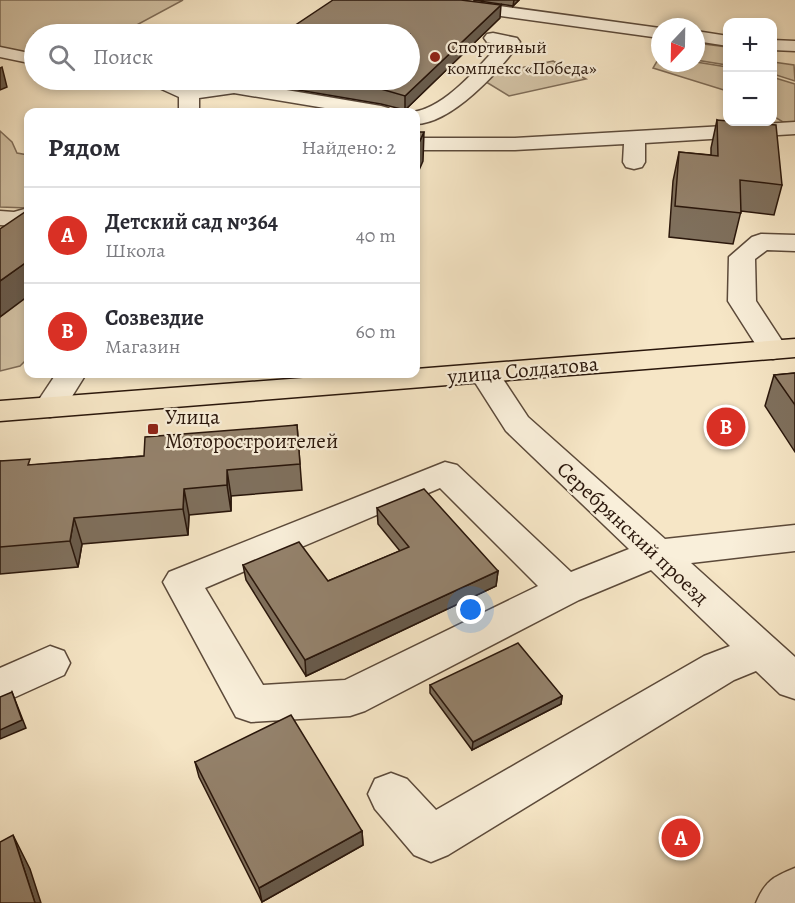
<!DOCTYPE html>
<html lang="ru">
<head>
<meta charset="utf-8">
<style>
  body { margin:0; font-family:Alegreya,serif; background:#f2f2f3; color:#2b2b33 }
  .controls { position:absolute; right:18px; top:18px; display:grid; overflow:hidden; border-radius:12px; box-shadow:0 3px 9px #0003 }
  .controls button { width:54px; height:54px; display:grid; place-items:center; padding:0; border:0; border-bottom:2px solid #e1e1e2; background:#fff; color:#2b2b33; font:30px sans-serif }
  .compass { position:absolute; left:651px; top:18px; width:54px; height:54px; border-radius:50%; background:#fff; box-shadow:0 3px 9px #0003; rotate:202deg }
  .you { position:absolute; left:471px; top:610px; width:21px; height:21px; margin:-15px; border:4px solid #fff; border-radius:50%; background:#1a73e8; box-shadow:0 0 0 9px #1a73e833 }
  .badge { display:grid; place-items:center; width:39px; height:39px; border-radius:50%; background:#d93025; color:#fff; font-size:20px; font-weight:700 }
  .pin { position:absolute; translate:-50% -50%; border:3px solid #fff; box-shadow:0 2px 6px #0006 }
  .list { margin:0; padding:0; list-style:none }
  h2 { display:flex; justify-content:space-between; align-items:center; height:78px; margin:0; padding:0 24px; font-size:26px }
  h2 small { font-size:20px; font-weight:400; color:#7c7c81 }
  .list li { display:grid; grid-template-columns:39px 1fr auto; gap:18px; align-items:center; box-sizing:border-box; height:96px; padding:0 24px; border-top:2px solid #e1e1e2 }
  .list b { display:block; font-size:22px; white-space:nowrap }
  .list p { margin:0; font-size:20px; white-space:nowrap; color:#7c7c81 }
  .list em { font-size:20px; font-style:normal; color:#7c7c81 }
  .icon { flex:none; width:33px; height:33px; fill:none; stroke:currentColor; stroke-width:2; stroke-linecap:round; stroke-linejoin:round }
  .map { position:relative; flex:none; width:795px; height:903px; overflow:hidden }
  .search { position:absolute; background:#fff; box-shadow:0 3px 9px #0003; left:24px; top:24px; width:396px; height:66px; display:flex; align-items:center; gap:15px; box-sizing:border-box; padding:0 21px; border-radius:33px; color:#7c7c81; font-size:22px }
  .panel { position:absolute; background:#fff; box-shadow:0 3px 9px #0003; left:24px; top:108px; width:396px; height:270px; border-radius:12px }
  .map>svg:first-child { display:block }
  .green { fill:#d3c3a6; stroke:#7e6c58; stroke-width:1.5 }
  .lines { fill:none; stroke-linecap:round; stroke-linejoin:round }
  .minor-casing { stroke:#5c4a3a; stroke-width:3 }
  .major-casing { stroke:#29160b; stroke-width:3 }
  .minor { fill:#f9efda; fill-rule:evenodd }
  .major { fill:#f6e6c6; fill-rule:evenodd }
  .wall { fill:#7f705d; stroke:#29160b; stroke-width:1.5 }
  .shaded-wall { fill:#685b4c; stroke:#29160b; stroke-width:1.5 }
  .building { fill:#94826c; stroke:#29160b; stroke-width:1.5 }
  .poi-dot { fill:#8f2418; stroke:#f9efda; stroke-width:2 }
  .labels { text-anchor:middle; stroke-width:4.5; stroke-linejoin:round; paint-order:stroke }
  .far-poi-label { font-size:18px; fill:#29160b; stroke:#f9efda; text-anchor:start }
  .street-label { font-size:21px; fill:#29160b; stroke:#f9efda }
  .poi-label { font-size:21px; fill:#29160b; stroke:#f9efda; text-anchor:start }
</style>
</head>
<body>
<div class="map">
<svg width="795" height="903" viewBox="0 0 795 903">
  <rect width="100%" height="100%" fill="#f6e6c6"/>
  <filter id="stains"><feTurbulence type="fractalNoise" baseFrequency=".00333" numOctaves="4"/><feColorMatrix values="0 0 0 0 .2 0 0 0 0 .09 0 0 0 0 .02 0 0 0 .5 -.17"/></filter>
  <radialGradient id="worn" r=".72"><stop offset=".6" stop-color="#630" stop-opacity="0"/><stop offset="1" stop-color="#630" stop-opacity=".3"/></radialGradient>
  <g class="green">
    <path d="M0,0H183L120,34H34V54L0,47Z"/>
    <path d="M696,43L727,47V65L696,60Z"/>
    <path d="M660,56V63L696,62L727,67V91L653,68Z"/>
    <path d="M553,61L586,79L509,96L478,77Z"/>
    <path d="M773,62L794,65L795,81L773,74Z"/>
    <path d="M772,77L795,84V122H783L773,116Z"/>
    <path d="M0,131L12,142L17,153L28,155V208L0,207Z"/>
    <path d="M28,294V358L20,366L0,371V316Z"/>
  </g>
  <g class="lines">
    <g class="minor-casing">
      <g id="minor">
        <path d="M413,0H456L660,28V38L421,5Z"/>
        <path d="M696,31L728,36V46L696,41Z"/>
        <path d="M493,33L517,38L520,42C500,71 452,123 416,124V112H413C446,107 477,68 499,45L487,42L484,38L487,34Z"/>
        <path d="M772,40L795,41V51L772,50Z"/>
        <path d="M0,47L34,54V64L0,57Z"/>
        <path d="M138,80H171L190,88L234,81L381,106L388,108L391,112H349L234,93L199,98V112H179V97L157,87L140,84Z"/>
        <path d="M795,122V134L645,143V162L642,167L634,169L626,167L623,162L624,144L515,150H416V138H515Z"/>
        <path d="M28,208V223L16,226L0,225V211L14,212Z"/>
        <path d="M761,234L795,235V251L767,250L755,259L756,301L788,350L783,356L773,359L763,356L728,301L729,257L752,237Z"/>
        <path d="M484,364L495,367L528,417L665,539L795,525V551L691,563L795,657V699L780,694L756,671L734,680L448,855L431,862L414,855L375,809L368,794L375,779L391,773L407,779L436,810L704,656L730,646L651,570L579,600L365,711L350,716L251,722L236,717L163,582L169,572L445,462L457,465L571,572L629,549L506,431L469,373L473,367ZM440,488L538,586L345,680L263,685L205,588Z"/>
        <path d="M56,374H86L61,414L50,417L39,414L34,407Z"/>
        <path d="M50,646L64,651L70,663L64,675L0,704V668Z"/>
        <path d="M795,868V903H756C765,881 773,877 795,868Z"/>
      </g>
    </g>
    <g class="major-casing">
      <path id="major" d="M795,339V357L0,421V401L355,374H416V369Z"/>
    </g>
    <use href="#minor" class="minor"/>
    <use href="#major" class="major"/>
  </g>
  <g class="wall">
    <path d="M473,0H519L513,6Z"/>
    <path d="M500,18L405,110L381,104L239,80H410Z"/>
    <path d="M717,120L782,185L774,215L741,211L733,244L669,237L673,181L679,152L711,155V148Z"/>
    <path d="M795,373V452L765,406L774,375Z"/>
    <path d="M297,425L302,490L231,496V511L189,515L188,535L82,544L78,567L0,574V461L32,465L144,456Z"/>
    <path d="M377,508L498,571L496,586L306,676L246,580L243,565L328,581L400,551L378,524Z"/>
    <path d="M430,685L562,696L561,704L472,750L430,693Z"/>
    <path d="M195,762L362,831L363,845L262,902L199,777Z"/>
  </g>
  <g class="shaded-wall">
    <path d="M514,0H519L513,6Z"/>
    <path d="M501,5L500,18L405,110V96Z"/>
    <path d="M2,67L7,87L0,90V68Z"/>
    <path d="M424,132L423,161L416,177V149Z"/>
    <path d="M28,261V296L0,317V281Z"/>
    <path d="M227,470L231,496V511L227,485Z"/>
    <path d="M184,489L189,515L188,535L183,509Z"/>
    <path d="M74,518L82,544L78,567L70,541Z"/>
    <path d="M498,571L496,586L306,676L305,660Z"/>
    <path d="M12,692L26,728L0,739V730Z"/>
    <path d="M562,696L561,704L472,750L473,742Z"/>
    <path d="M362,831L363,845L262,902L259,888Z"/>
    <path d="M13,835L30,869L41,903H35Z"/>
  </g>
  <g class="building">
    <path d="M333,0H461L501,5L405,96L381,89L322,80H410V34H282Z"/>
    <path d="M717,120L776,125L782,185L740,180L741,213L675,206L679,152L718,156Z"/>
    <path d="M416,132H424L416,149Z"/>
    <path d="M28,210V261L0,281V229Z"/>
    <path d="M795,373V405L774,375Z"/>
    <path d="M297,425L300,464L227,470V485L184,489L183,509L74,518L70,541L0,547V461L30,459L28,465L144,456L145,437Z"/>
    <path d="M424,489L498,571L305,660L243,565L299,542L328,581L409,547L377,508Z"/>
    <path d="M518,643L562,696L473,742L430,685Z"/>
    <path d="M12,692L22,720L0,730V697Z"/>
    <path d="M291,715L362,831L259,888L195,762Z"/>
    <path d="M13,835L35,903H0V842Z"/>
  </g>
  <g class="poi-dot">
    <circle cx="435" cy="57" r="6"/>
    <rect x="147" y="423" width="12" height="12" rx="3"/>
  </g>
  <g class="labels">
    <g class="far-poi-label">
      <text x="447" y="53">Спортивный<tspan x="447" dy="21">комплекс «Победа»</tspan></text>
    </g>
    <g class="street-label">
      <text transform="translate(523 370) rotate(-5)" y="7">улица Солдатова</text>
      <text transform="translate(633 533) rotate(43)" y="7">Серебрянский проезд</text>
    </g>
    <g class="poi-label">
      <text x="165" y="424">Улица<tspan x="165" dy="24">Моторостроителей</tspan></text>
    </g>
  </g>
  <rect width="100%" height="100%" filter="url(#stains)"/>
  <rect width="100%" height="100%" fill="url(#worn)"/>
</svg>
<div class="controls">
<button>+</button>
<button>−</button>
</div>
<svg class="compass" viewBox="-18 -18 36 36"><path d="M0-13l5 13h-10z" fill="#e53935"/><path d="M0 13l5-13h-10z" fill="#7c7c81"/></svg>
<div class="you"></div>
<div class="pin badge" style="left:681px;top:838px">A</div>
<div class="pin badge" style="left:726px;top:427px">B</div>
<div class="search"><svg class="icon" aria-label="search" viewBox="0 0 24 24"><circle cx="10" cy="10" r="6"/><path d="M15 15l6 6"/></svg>Поиск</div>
<section class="panel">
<h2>Рядом<small>Найдено: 2</small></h2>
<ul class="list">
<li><span class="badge">A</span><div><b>Детский сад №364</b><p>Школа</p></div><em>40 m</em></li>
<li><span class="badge">B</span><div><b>Созвездие</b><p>Магазин</p></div><em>60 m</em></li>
</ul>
</section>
</div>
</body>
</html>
